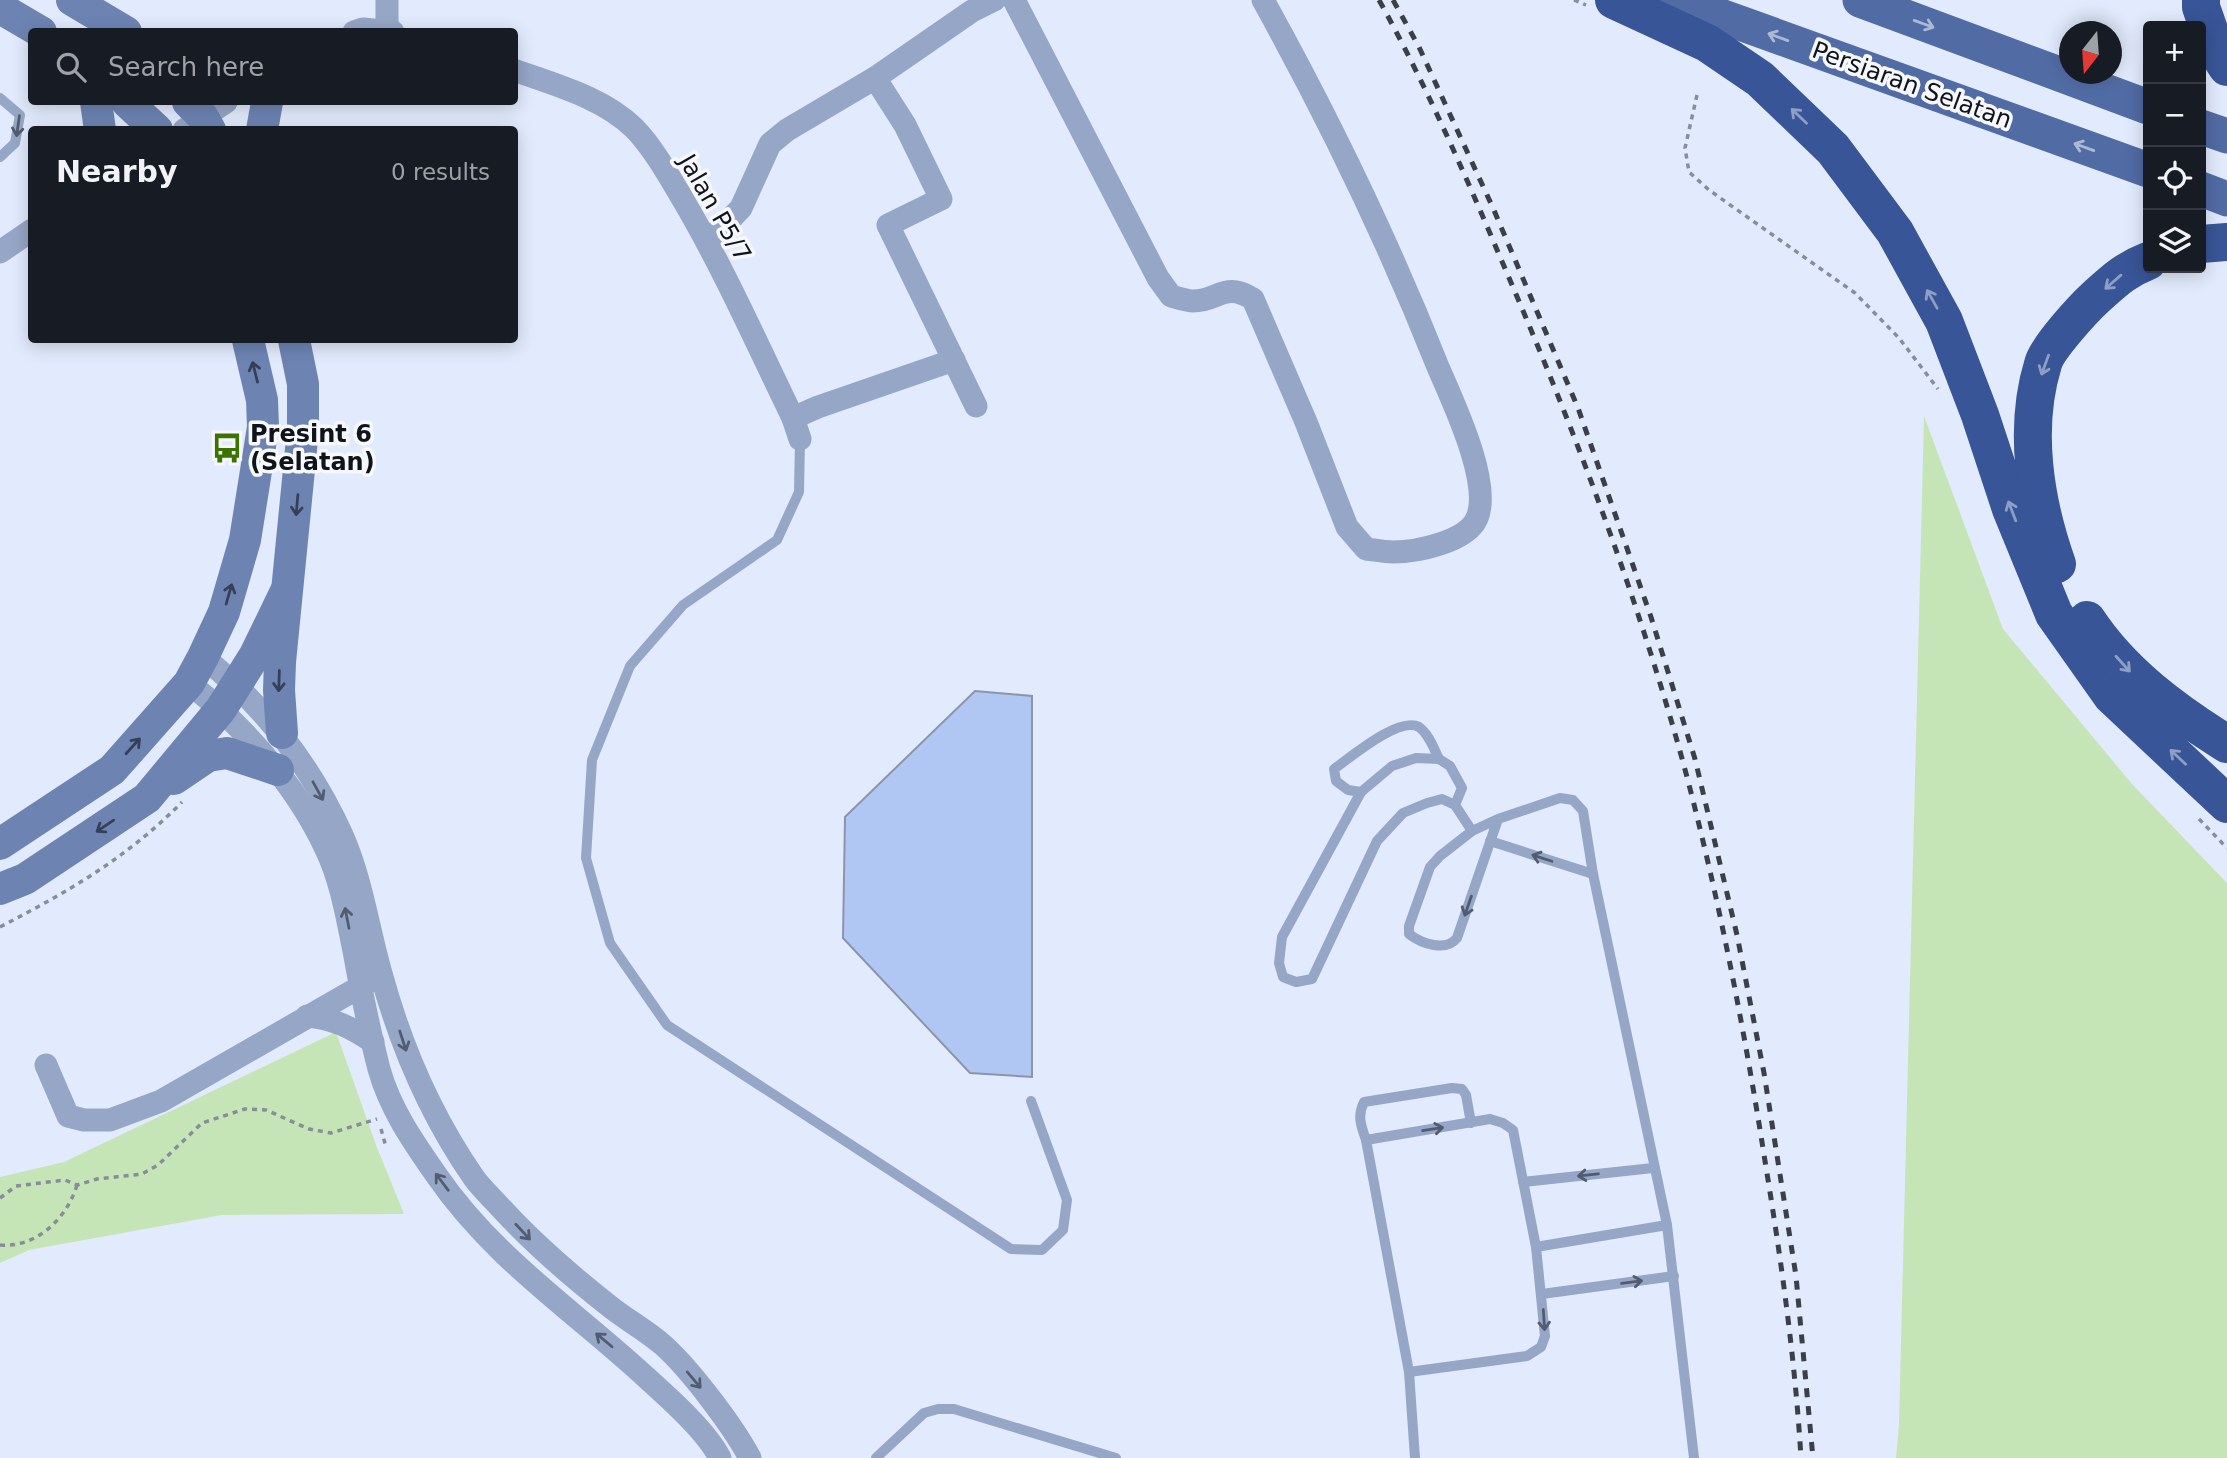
<!DOCTYPE html>
<html lang="en">
<head>
<meta charset="utf-8">
<style>
  body { margin:0; font-family:"DejaVu Sans",sans-serif; background:#242831; color:#f1f3f6 }
  .controls { position:absolute; right:21px; top:21px; display:grid; overflow:hidden; border-radius:7px; box-shadow:0 4px 18px #0003 }
  .controls button { width:63px; height:63px; display:grid; place-items:center; padding:0; border:0; border-bottom:2px solid #363941; background:#171b24; color:#f1f3f6; font:35px sans-serif }
  .compass { position:absolute; left:2059px; top:21px; width:63px; height:63px; border-radius:50%; background:#171b24; box-shadow:0 4px 18px #0003; rotate:197deg }
  .list { margin:0; padding:0; list-style:none }
  h2 { display:flex; justify-content:space-between; align-items:center; height:91px; margin:0; padding:0 28px; font-size:30px }
  h2 small { font-size:23px; font-weight:400; color:#9ea1a6 }
  .icon { flex:none; width:38px; height:38px; fill:none; stroke:currentColor; stroke-width:2; stroke-linecap:round; stroke-linejoin:round }
  .map { position:relative; flex:none; width:2227px; height:1458px; overflow:hidden }
  .search { position:absolute; background:#171b24; box-shadow:0 4px 18px #0003; left:28px; top:28px; width:490px; height:77px; display:flex; align-items:center; gap:18px; box-sizing:border-box; padding:0 24px; border-radius:7px; color:#9ea1a6; font-size:26px }
  .panel { position:absolute; background:#171b24; box-shadow:0 4px 18px #0003; left:28px; top:126px; width:490px; height:217px; border-radius:7px }
  .map>svg:first-child { display:block }
  .green { fill:#c6e5b6 }
  .building { fill:#b1c7f3; stroke:#8b95a9; stroke-width:2 }
  .lines { fill:none; stroke-linecap:round; stroke-linejoin:round }
  .path { stroke:#878d9b; stroke-width:3.5; stroke-dasharray:5 5; stroke-linecap:butt }
  .lane { stroke:#96a6c6; stroke-width:10 }
  .street { stroke:#96a6c6; stroke-width:23 }
  .secondary { stroke:#6d84b3; stroke-width:32 }
  .primary { stroke:#516ba4; stroke-width:35 }
  .highway { stroke:#385597; stroke-width:38 }
  .rail { stroke:#3a3f48; stroke-width:5; stroke-dasharray:9 9; stroke-linecap:butt }
  .oneway { stroke:#acb9d4 }
  .oneway2 { stroke:#8e9ec4 }
  .oneway3 { stroke:#525c70 }
  .oneway4 { stroke:#354057 }
  .labels { text-anchor:middle; stroke-width:7; stroke-linejoin:round; paint-order:stroke }
  .street-label { font-size:24px; fill:#0f131a; stroke:#f6f8fc }
  .poi-label { font-size:24px; font-weight:bold; fill:#0f131a; stroke:#f6f8fc; text-anchor:start }
</style>
</head>
<body>
<div class="map">
<svg width="2227" height="1458" viewBox="0 0 2227 1458">
  <rect width="100%" height="100%" fill="#e2ebfd"/>
  <g class="green">
    <path d="M1924,416L2003,629L2132,784L2227,883V1458H1896L1899,1424Z"/>
    <path d="M336,1032L376,1145L404,1214L222,1215L29,1250L0,1263V1177L64,1162Z"/>
  </g>
  <path class="building" d="M975,691L1032,696V1077L970,1073L843,938L845,817Z"/>
  <g class="lines">
    <g class="path">
      <path d="M1574,0L1586,5"/>
      <path d="M1697,95L1685,148L1689,172L1709,190L1855,293L1899,338L1938,389"/>
      <path d="M2199,819L2227,848"/>
      <path d="M0,927C69,891 127,858 182,802"/>
      <path d="M381,1129L386,1147"/>
      <path d="M0,1198L16,1186L65,1180L77,1185L97,1179L142,1174L158,1165L202,1123L245,1109L266,1110L309,1129L331,1133L377,1119"/>
      <path d="M0,1245C37,1248 67,1218 77,1185"/>
    </g>
    <g class="lane">
      <path d="M0,98L20,115L15,143L0,157"/>
      <path d="M800,439L799,492L777,540L683,605L630,666L592,760L586,858L610,943L667,1025L1011,1249L1042,1250L1063,1230L1067,1200L1031,1101"/>
      <path d="M1361,792L1348,790L1336,781L1334,769C1351,757 1399,716 1419,727C1429,734 1434,749 1439,759"/>
      <path d="M1455,805L1462,788L1450,766L1439,759L1416,758L1392,766L1361,792L1282,937L1279,963L1283,977L1296,982L1312,979L1377,841L1403,813L1427,803L1442,799L1455,805L1472,831"/>
      <path d="M1498,819L1457,938C1446,952 1422,944 1409,934V926L1430,867L1440,856L1472,831L1498,819L1560,798L1573,800L1583,811L1593,874L1667,1225L1694,1458"/>
      <path d="M1490,841L1593,874"/>
      <path d="M1366,1140L1490,1119L1503,1123L1513,1130L1536,1247L1545,1336L1541,1347L1527,1356L1409,1372"/>
      <path d="M1523,1182L1653,1168"/>
      <path d="M1536,1247L1667,1225"/>
      <path d="M1542,1294L1674,1276"/>
      <path d="M876,1458L924,1413L938,1409H954L1116,1458"/>
      <path d="M1415,1458L1409,1372L1366,1140C1361,1126 1357,1116 1364,1102L1452,1088L1462,1089L1466,1095L1471,1123"/>
    </g>
    <g class="street">
      <path d="M1014,0L1158,278L1171,296C1178,298 1187,301 1193,301C1219,301 1224,281 1253,299L1306,422L1347,527L1366,549C1375,550 1384,552 1393,552C1416,552 1467,542 1477,518C1492,483 1453,402 1438,367C1388,241 1329,119 1263,0"/>
      <path d="M387,30V0"/>
      <path d="M354,32L363,29L393,32"/>
      <path d="M514,70C555,85 602,97 634,128C652,146 669,176 682,198C724,269 757,344 793,418L800,439"/>
      <path d="M875,78L905,125L941,199L888,225L976,406"/>
      <path d="M184,130L226,102"/>
      <path d="M707,239L723,227L741,208L770,144L787,130L875,78L972,11L994,0"/>
      <path d="M0,252L32,230"/>
      <path d="M793,418L818,407L954,360"/>
      <path d="M203,657C263,705 310,764 342,835C362,880 368,929 382,977C402,1049 431,1116 474,1178C482,1189 493,1199 502,1209C534,1244 570,1275 608,1305C625,1319 646,1330 663,1345C690,1369 733,1426 750,1458"/>
      <path d="M189,683C245,728 295,783 326,849C341,880 347,917 354,951C361,990 369,1030 379,1069C390,1109 414,1143 437,1176C494,1259 577,1313 649,1380C671,1400 707,1432 720,1458"/>
      <path d="M307,1016C333,1018 352,1028 373,1042"/>
      <path d="M46,1065L68,1116L84,1120H110L161,1101L372,980"/>
    </g>
    <g class="secondary">
      <path d="M72,0L126,32"/>
      <path d="M0,8L41,32"/>
      <path d="M96,102L100,130"/>
      <path d="M127,102L157,130"/>
      <path d="M188,102L202,116L210,130"/>
      <path d="M262,130L267,102"/>
      <path d="M282,733L279,690L280,662L303,429V384L294,340"/>
      <path d="M174,779L208,756L227,753L278,770"/>
      <path d="M0,844L112,770L189,683L203,657L224,612L245,540L263,427L262,400L248,340"/>
      <path d="M0,889L25,879L147,798L221,709L255,655L287,589"/>
    </g>
    <g class="primary">
      <path d="M1676,0L2148,170"/>
      <path d="M1860,0L2148,107"/>
      <path d="M2201,127L2227,136"/>
      <path d="M2201,189L2227,199"/>
    </g>
    <g class="highway">
      <path d="M1614,0L1707,43L1760,79L1833,149L1895,232L1944,321L1980,415L2011,509L2054,614L2112,696L2227,804"/>
      <path d="M2201,0V7L2216,50L2227,67"/>
      <path d="M2201,244L2227,242"/>
      <path d="M2057,564C2035,502 2023,429 2043,364C2047,348 2083,309 2096,297C2114,281 2125,270 2148,261"/>
      <path d="M2087,620C2122,673 2174,711 2227,744"/>
    </g>
    <g class="rail">
      <path d="M1379,0C1431,94 1473,193 1515,292C1580,444 1639,603 1683,762C1718,893 1744,1027 1765,1161C1781,1259 1795,1358 1801,1458"/>
      <path d="M1393,0L1419,47L1493,208L1578,408L1651,617L1695,759L1737,935L1764,1073L1796,1276L1813,1458"/>
    </g>
  </g>
  <defs><path id="oneway-shaft" d="M-6 0H5M1.5-3L5.5 0L1.5 3" fill="none" stroke-width="1.6" stroke-linecap="round" stroke-linejoin="round" transform="scale(1.75)"/></defs>
  <g class="oneway">
    <use href="#oneway-shaft" transform="translate(1924 24) rotate(20)"/>
    <use href="#oneway-shaft" transform="translate(1778 37) rotate(-160)"/>
    <use href="#oneway-shaft" transform="translate(2084 147) rotate(-160)"/>
  </g>
  <g class="oneway2">
    <use href="#oneway-shaft" transform="translate(1799 116) rotate(-136)"/>
    <use href="#oneway-shaft" transform="translate(2113 282) rotate(139)"/>
    <use href="#oneway-shaft" transform="translate(1932 299) rotate(-119)"/>
    <use href="#oneway-shaft" transform="translate(2045 365) rotate(110)"/>
    <use href="#oneway-shaft" transform="translate(2012 511) rotate(-111)"/>
    <use href="#oneway-shaft" transform="translate(2123 664) rotate(48)"/>
    <use href="#oneway-shaft" transform="translate(2178 757) rotate(-137)"/>
  </g>
  <g class="oneway3">
    <use href="#oneway-shaft" transform="translate(18 126) rotate(98)"/>
    <use href="#oneway-shaft" transform="translate(318 791) rotate(61)"/>
    <use href="#oneway-shaft" transform="translate(1542 858) rotate(-162)"/>
    <use href="#oneway-shaft" transform="translate(1468 906) rotate(109)"/>
    <use href="#oneway-shaft" transform="translate(347 918) rotate(-101)"/>
    <use href="#oneway-shaft" transform="translate(403 1041) rotate(72)"/>
    <use href="#oneway-shaft" transform="translate(1433 1129) rotate(-9)"/>
    <use href="#oneway-shaft" transform="translate(1588 1175) rotate(174)"/>
    <use href="#oneway-shaft" transform="translate(442 1182) rotate(-127)"/>
    <use href="#oneway-shaft" transform="translate(523 1232) rotate(47)"/>
    <use href="#oneway-shaft" transform="translate(1632 1282) rotate(-8)"/>
    <use href="#oneway-shaft" transform="translate(1544 1320) rotate(86)"/>
    <use href="#oneway-shaft" transform="translate(604 1340) rotate(-140)"/>
    <use href="#oneway-shaft" transform="translate(694 1380) rotate(50)"/>
  </g>
  <g class="oneway4">
    <use href="#oneway-shaft" transform="translate(255 372) rotate(-104)"/>
    <use href="#oneway-shaft" transform="translate(297 505) rotate(95)"/>
    <use href="#oneway-shaft" transform="translate(229 594) rotate(-74)"/>
    <use href="#oneway-shaft" transform="translate(279 681) rotate(92)"/>
    <use href="#oneway-shaft" transform="translate(133 746) rotate(-48)"/>
    <use href="#oneway-shaft" transform="translate(105 826) rotate(146)"/>
  </g>
  <defs>
    <g id="bus-bare" transform="scale(2.415)"><path d="M-5-6H5V4H4V6H2V4H-2V6H-4V4H-5ZM-3.5-4V0h7V-4ZM-3.5 1.2v1.5H-2V1.2ZM2 1.2v1.5H3.5V1.2Z" fill="#3a7302" stroke="#f6f8fc" stroke-width="2.5" paint-order="stroke"/></g>
  </defs>
  <g fill-rule="evenodd">
    <use href="#bus-bare" x="227" y="448"/>
  </g>
  <g class="labels">
    <g class="street-label">
      <text transform="translate(1912 85) rotate(20)" y="8">Persiaran Selatan</text>
      <text transform="translate(715 208) rotate(60)" y="8">Jalan P5/7</text>
    </g>
    <g class="poi-label">
      <text x="250" y="442">Presint 6<tspan x="250" dy="28">(Selatan)</tspan></text>
    </g>
  </g>
</svg>
<div class="controls">
<button>+</button>
<button>−</button>
<button><svg class="icon" aria-label="locate" viewBox="0 0 24 24"><circle cx="12" cy="12" r="6"/><path d="M12 2v4M12 18v4M2 12h4M18 12h4"/></svg></button>
<button><svg class="icon" aria-label="layers" viewBox="0 0 24 24"><path d="M12 4l9 5-9 5-9-5zM3 14l9 5 9-5"/></svg></button>
</div>
<svg class="compass" viewBox="-18 -18 36 36"><path d="M0-13l5 13h-10z" fill="#e53935"/><path d="M0 13l5-13h-10z" fill="#9ea1a6"/></svg>
<div class="search"><svg class="icon" aria-label="search" viewBox="0 0 24 24"><circle cx="10" cy="10" r="6"/><path d="M15 15l6 6"/></svg>Search here</div>
<section class="panel">
<h2>Nearby<small>0 results</small></h2>
<ul class="list">
</ul>
</section>
</div>
</body>
</html>
